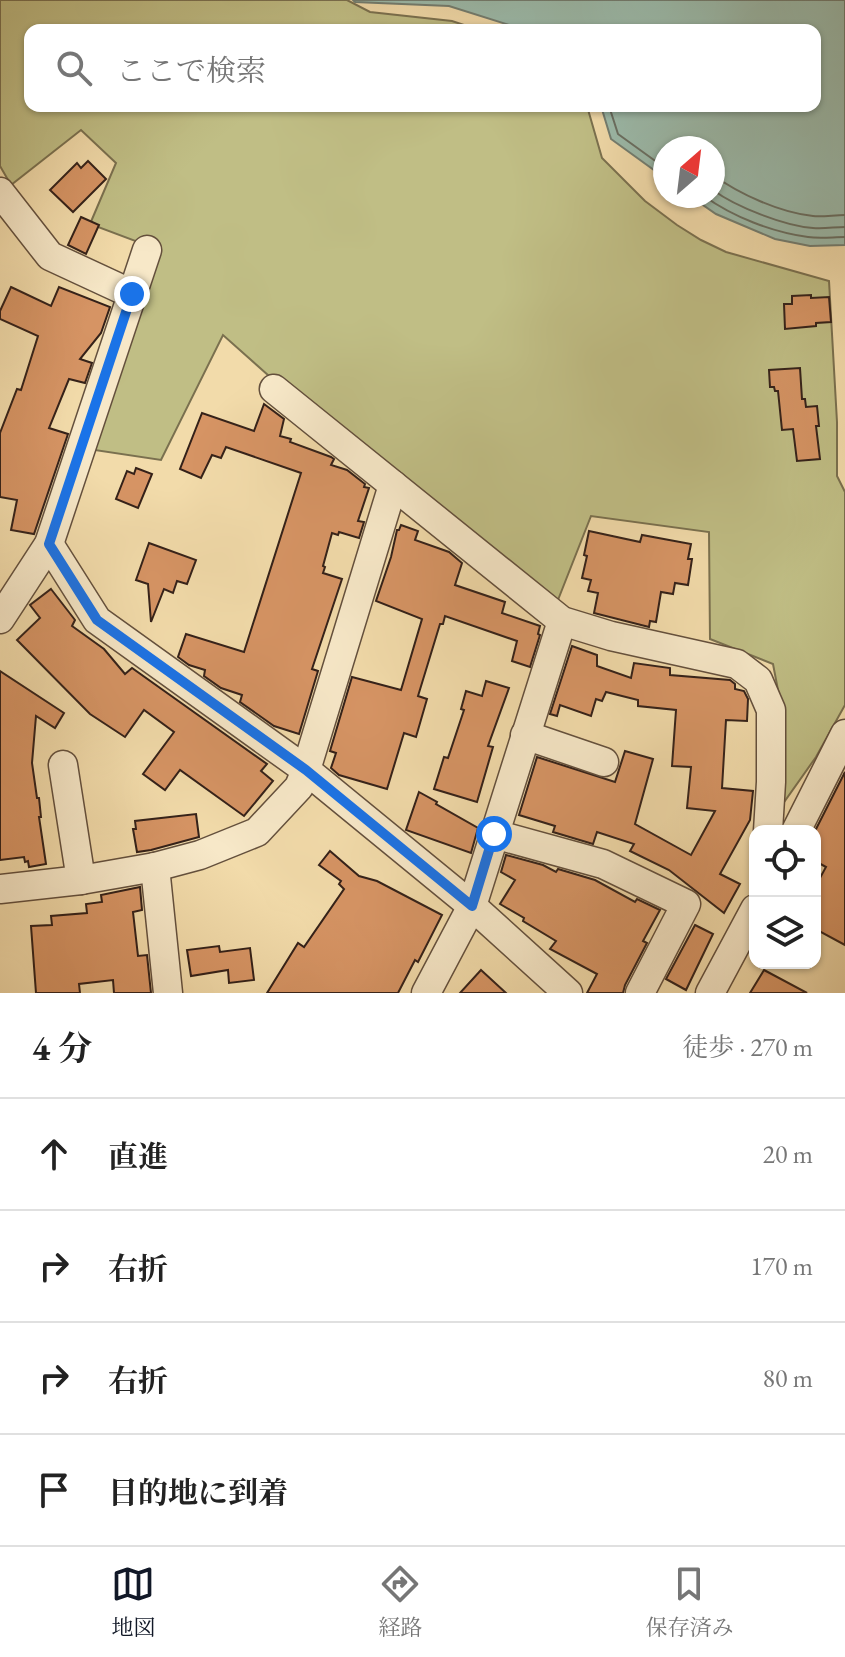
<!DOCTYPE html>
<html lang="ja">
<head>
<meta charset="utf-8">
<style>
  body { margin:0; font-family:"EB Garamond","Noto Serif JP",serif; background:#f6f6f6; color:#222 }
  .controls { position:absolute; right:24px; bottom:24px; display:grid; overflow:hidden; border-radius:16px; box-shadow:0 2px 6px #0004 }
  .controls button { width:72px; height:72px; display:grid; place-items:center; padding:0; border:0; border-bottom:2px solid #e0e0e0; background:#fff; color:#222; font:40px sans-serif }
  .compass { position:absolute; left:653px; top:136px; width:72px; height:72px; border-radius:50%; background:#fff; box-shadow:0 2px 6px #0004; rotate:28deg }
  .stop { position:absolute; width:24px; height:24px; margin:-18px; border:6px solid #1a73e8; border-radius:50%; background:#fff }
  .stop.end { background:#1a73e8; border-color:#fff; box-shadow:0 2px 8px #0008 }
  .list { margin:0; padding:0; list-style:none }
  h2 { display:flex; justify-content:space-between; align-items:center; height:104px; margin:0; padding:0 32px; font-size:34px }
  h2 small { font-size:26px; font-weight:400; color:#767676 }
  .list li { display:grid; grid-template-columns:52px 1fr auto; gap:24px; align-items:center; box-sizing:border-box; height:112px; padding:0 32px; border-top:2px solid #e0e0e0 }
  .list b { display:block; font-size:30px; white-space:nowrap }
  .list em { font-size:26px; font-style:normal; color:#767676 }
  .icon { flex:none; width:44px; height:44px; fill:none; stroke:currentColor; stroke-width:2; stroke-linecap:round; stroke-linejoin:round }
  .map { position:relative; flex:none; width:845px; height:993px; overflow:hidden }
  .search { position:absolute; background:#fff; box-shadow:0 2px 6px #0004; left:24px; right:24px; top:24px; height:88px; display:flex; align-items:center; gap:20px; box-sizing:border-box; padding:0 28px; border-radius:16px; color:#767676; font-size:30px }
  .sheet { height:552px; background:#fff }
  nav { display:flex; justify-content:space-around; align-items:center; box-sizing:border-box; height:112px; border-top:2px solid #e0e0e0; background:#fff; font-size:22px; color:#767676 }
  nav a { display:grid; justify-items:center; gap:4px }
  nav .on { color:#111827 }
  .map>svg:first-child { display:block }
  .green { fill:#c0be85; stroke:#7a704f; stroke-width:2 }
  .water { fill:#9bbbac; stroke:#727d71; stroke-width:2 }
  .lines { fill:none; stroke-linecap:round; stroke-linejoin:round }
  .shore { stroke:#686e62; stroke-width:2 }
  .building { fill:#d69464; stroke:#342119; stroke-width:2 }
  .minor-casing { stroke:#64503d; stroke-width:31 }
  .minor { stroke:#f7e8c8; stroke-width:28 }
  .route { stroke:#1a73e8; stroke-width:10 }
</style>
</head>
<body>
<div class="map">
<svg width="845" height="993" viewBox="0 0 845 993">
  <rect width="100%" height="100%" fill="#f2dbaa"/>
  <filter id="stains"><feTurbulence type="fractalNoise" baseFrequency=".0025" numOctaves="4"/><feColorMatrix values="0 0 0 0 .2 0 0 0 0 .09 0 0 0 0 .02 0 0 0 .5 -.17"/></filter>
  <radialGradient id="worn" r=".72"><stop offset=".6" stop-color="#630" stop-opacity="0"/><stop offset="1" stop-color="#630" stop-opacity=".3"/></radialGradient>
  <path class="green" d="M0,0H347L370,12L452,21L479,30H30V106H587L602,158L645,201L677,225L701,240L726,252L829,281L837,422V476L845,492V705L816,757L782,805L783,716L773,664L710,639L709,532L591,516L556,605L278,384L223,335L161,460L88,449L157,249L90,224L116,163L81,130L11,185L0,166Z"/>
  <path class="water" d="M353,0H845V245L810,246L775,239L716,214L690,196H713V148H665V178L611,139L601,106H815V30H525L449,6L355,2Z"/>
  <g class="lines">
    <g class="shore">
      <path d="M609,106L618,134L665,168"/>
      <path d="M713,175C739,194 781,213 813,216C823,217 834,215 845,215"/>
      <path d="M713,190C736,207 785,226 813,228C824,229 835,227 845,227"/>
      <path d="M704,196C733,217 772,232 808,237C820,239 833,237 845,237"/>
    </g>
  </g>
  <g class="building">
    <path d="M88,161L106,179L73,212L50,190L77,163L81,168Z"/>
    <path d="M81,217L99,225L86,254L68,245Z"/>
    <path d="M11,287L51,306L59,287L110,307L101,333L80,359L92,363L85,383L69,379L49,428L68,434L34,534L11,530L17,500L0,497V433L17,389L21,390L38,336L0,319V311Z"/>
    <path d="M811,295V298L829,297L831,322L816,323V326L785,329L784,304H792V296Z"/>
    <path d="M800,368L802,399H805L806,407L817,406L819,426H816L820,459L797,461L793,429L782,430L778,391H775L774,387H770L769,370Z"/>
    <path d="M264,404L284,419L280,436L291,439L290,442L331,457L334,459L331,465L347,470L365,484L364,487L369,488L358,521L364,522L359,538L339,532L338,535L332,533L323,566L325,567L323,573L342,579L312,669L318,671L299,734L274,726L240,702L242,695L221,688L204,676L205,670L189,665L178,657L186,634L244,652L301,473L226,447L221,458L212,455L201,478L180,469L202,413L254,431Z"/>
    <path d="M136,468L152,474L138,508L116,499L127,471L134,474Z"/>
    <path d="M401,525L418,531L415,540L449,552L462,563L455,585L505,602L502,613L540,626L538,634L540,635L530,667L512,661L517,641L445,616L443,624H440L418,696L427,699L416,737L404,733L387,789L339,775L331,768L336,753L330,751L352,677L401,690L422,619L376,601L391,557L397,530H399Z"/>
    <path d="M589,531L640,542L642,535L691,544L688,559H692L688,585L675,583L673,594L661,592L656,622L650,621L649,627L594,613L598,593L588,591L591,580L582,578L587,556L584,555Z"/>
    <path d="M149,543L196,560L187,584L177,581L173,593L164,589L151,622L148,584L136,580Z"/>
    <path d="M51,589L75,620L72,626L104,649L125,674L132,668L267,764L261,771L273,781L244,816L180,770L165,790L143,774L174,732L144,710L125,737L90,714L17,640L40,618L30,605Z"/>
    <path d="M572,646L597,655V666L631,678L634,663L670,668V675L730,680L735,684V689L744,691L748,699L747,721L726,720L722,788L753,791L750,820L720,874L740,884L724,913L669,870L630,851L634,844L597,832L593,844L553,832L555,826L519,815L537,757L615,782L625,751L653,759L635,824L691,855L715,811L687,808L691,767L672,766L676,710L638,706V700L606,692L602,701L596,699L591,716L560,705L557,716L550,714Z"/>
    <path d="M0,671L64,713L55,728L36,716L32,763L37,798H39L41,817H39L46,864L29,867L28,861L25,862L24,857L0,860Z"/>
    <path d="M486,681L509,688L488,746L493,747L477,802L434,789L444,757L448,758L464,710L461,709L466,691L482,696Z"/>
    <path d="M845,772V945L817,930L819,927L815,925V887L826,867L815,861V831Z"/>
    <path d="M419,792L437,802L436,804L478,828L471,853L406,830Z"/>
    <path d="M196,814L199,837L151,850L137,852L133,829H136L135,821Z"/>
    <path d="M330,851L359,876L377,881L442,915L418,962L415,960L398,993H267L298,943L304,947L344,889L339,884L341,881L319,865Z"/>
    <path d="M506,855L543,865L556,872L558,869L595,880L635,902L637,899L660,910L643,941L647,943L625,985L623,993H587L597,974L550,949L556,941L523,921L524,918L500,904L515,880L501,872Z"/>
    <path d="M140,887L142,910L133,912L138,956L147,955L151,993H114L113,980L79,984L80,993H36L31,926L52,925L51,916L87,913L86,904L102,902L101,895Z"/>
    <path d="M695,925L713,934L686,990L666,979Z"/>
    <path d="M219,946L220,952L250,948L254,980L229,983L228,970L191,976L187,950Z"/>
    <path d="M481,970L506,993H460Z"/>
    <path d="M764,970L807,993H750Z"/>
  </g>
  <g class="lines">
    <g class="minor-casing">
      <g id="minor">
        <path d="M0,192L50,256L132,294"/>
        <path d="M274,389L562,621L611,636L737,664L758,680L771,710V782L768,831"/>
        <path d="M49,544L97,620L306,770L472,906L568,993"/>
        <path d="M0,619L49,544L147,250"/>
        <path d="M525,735L604,762"/>
        <path d="M63,765L81,880"/>
        <path d="M796,831L845,734"/>
        <path d="M494,834L603,864L686,904L640,993"/>
        <path d="M155,867L168,993"/>
        <path d="M0,889L81,880L155,867L200,855L257,832L299,787L306,770L393,485"/>
        <path d="M426,993L472,906L562,621"/>
        <path d="M710,993L755,909"/>
      </g>
    </g>
    <use href="#minor" class="minor"/>
  </g>
  <g class="lines">
    <path class="route" d="M132,294L49,544L97,620L306,770L472,906L494,834"/>
  </g>
  <rect width="100%" height="100%" filter="url(#stains)"/>
  <rect width="100%" height="100%" fill="url(#worn)"/>
</svg>
<div class="controls">
<button><svg class="icon" aria-label="locate" viewBox="0 0 24 24"><circle cx="12" cy="12" r="6"/><path d="M12 2v4M12 18v4M2 12h4M18 12h4"/></svg></button>
<button><svg class="icon" aria-label="layers" viewBox="0 0 24 24"><path d="M12 4l9 5-9 5-9-5zM3 14l9 5 9-5"/></svg></button>
</div>
<svg class="compass" viewBox="-18 -18 36 36"><path d="M0-13l5 13h-10z" fill="#e53935"/><path d="M0 13l5-13h-10z" fill="#767676"/></svg>
<div class="stop" style="left:494px;top:834px"></div>
<div class="stop end" style="left:132px;top:294px"></div>
<div class="search"><svg class="icon" aria-label="search" viewBox="0 0 24 24"><circle cx="10" cy="10" r="6"/><path d="M15 15l6 6"/></svg>ここで検索</div>
</div>
<section class="sheet">
<h2>4 分<small>徒歩 · 270 m</small></h2>
<ul class="list">
<li><svg class="icon" aria-label="ahead" viewBox="0 0 24 24"><path d="M12 20V5M6 11l6-6 6 6"/></svg><div><b>直進</b></div><em>20 m</em></li>
<li><svg class="icon" aria-label="right" viewBox="0 0 24 24"><path d="M7 20v-9h11M14 6l5 5-5 5"/></svg><div><b>右折</b></div><em>170 m</em></li>
<li><svg class="icon" aria-label="right" viewBox="0 0 24 24"><path d="M7 20v-9h11M14 6l5 5-5 5"/></svg><div><b>右折</b></div><em>80 m</em></li>
<li><svg class="icon" aria-label="arrive" viewBox="0 0 24 24"><path d="M6 21V4h12l-3 4 3 4H6"/></svg><div><b>目的地に到着</b></div></li>
</ul>
</section>
<nav>
<a class="on"><svg class="icon" aria-label="map" viewBox="0 0 24 24"><path d="M3 6l6-2 6 2 6-2v14l-6 2-6-2-6 2zM9 4v14M15 6v14"/></svg>地図</a>
<a><svg class="icon" aria-label="directions" viewBox="0 0 24 24"><path d="M12 3l9 9-9 9-9-9zM9 14v-3h6M13 9l2 2-2 2"/></svg>経路</a>
<a><svg class="icon" aria-label="saved" viewBox="0 0 24 24"><path d="M7 4h10v16l-5-4-5 4z"/></svg>保存済み</a>
</nav>
</body>
</html>
